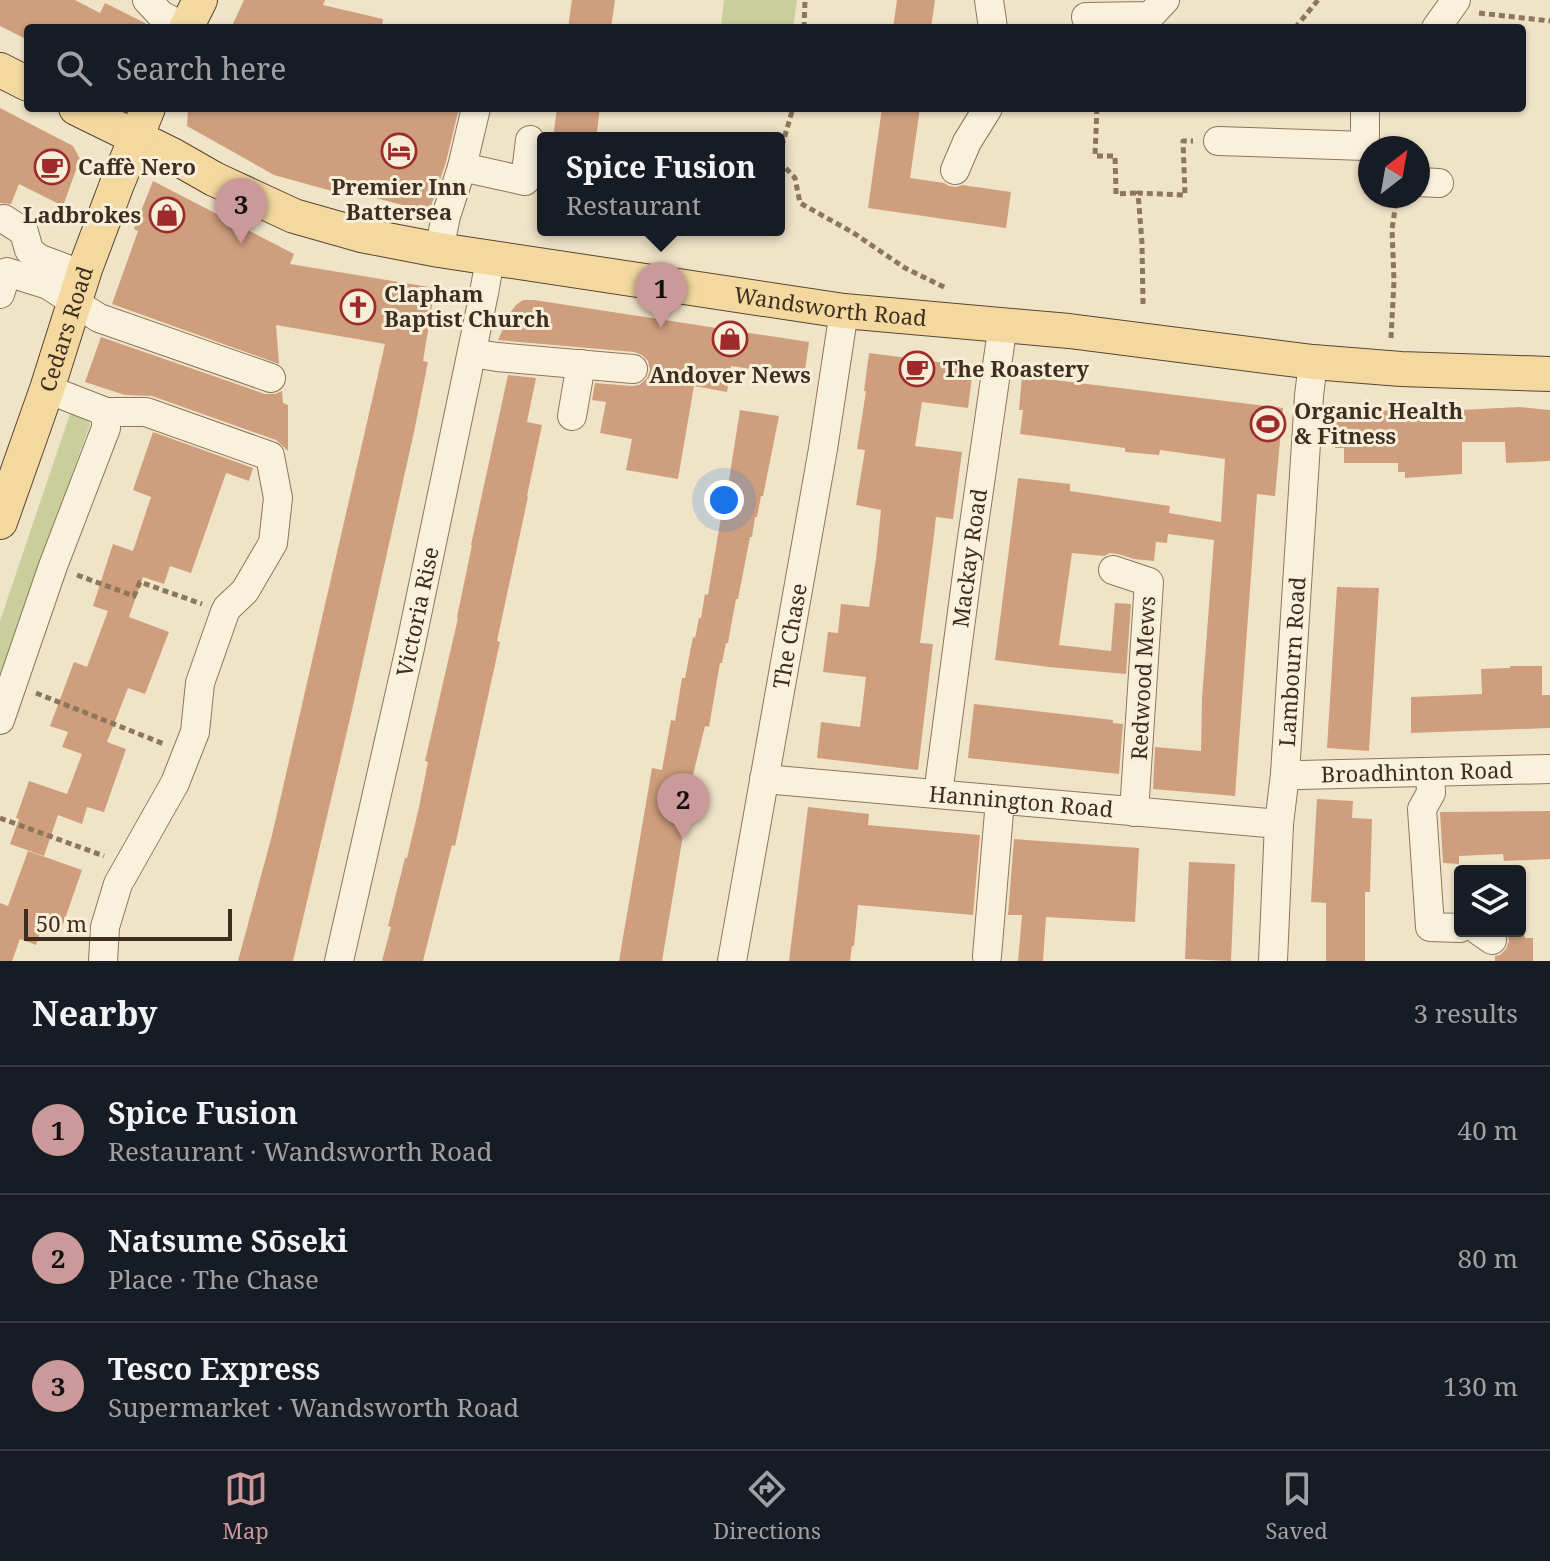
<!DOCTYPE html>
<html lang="en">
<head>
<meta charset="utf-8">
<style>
  body { margin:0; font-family:"Noto Serif",serif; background:#242831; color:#f1f3f6 }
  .controls { position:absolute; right:24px; bottom:24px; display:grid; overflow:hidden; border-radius:8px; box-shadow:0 2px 6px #0004 }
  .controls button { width:72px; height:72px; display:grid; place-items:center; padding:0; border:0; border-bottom:2px solid #363941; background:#171b24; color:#f1f3f6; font:40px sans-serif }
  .compass { position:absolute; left:1358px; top:136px; width:72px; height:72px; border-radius:50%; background:#171b24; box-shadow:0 2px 6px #0004; rotate:31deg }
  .scale { position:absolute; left:24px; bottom:20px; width:208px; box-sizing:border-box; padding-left:8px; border:4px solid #3d2e20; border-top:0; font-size:22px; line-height:28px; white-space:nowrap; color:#3d2e20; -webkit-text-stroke:6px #f7eed8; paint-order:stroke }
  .you { position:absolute; left:724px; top:500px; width:28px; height:28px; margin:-20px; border:6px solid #fff; border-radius:50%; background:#1a73e8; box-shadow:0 0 0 12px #1a73e833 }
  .badge { display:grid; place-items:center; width:52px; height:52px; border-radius:50%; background:#cc999b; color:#111; font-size:26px; font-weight:700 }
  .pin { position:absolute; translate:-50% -66px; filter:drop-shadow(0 2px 4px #0008) }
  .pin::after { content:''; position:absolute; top:42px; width:28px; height:24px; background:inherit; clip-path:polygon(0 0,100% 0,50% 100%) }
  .popup { position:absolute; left:537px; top:132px; width:248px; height:104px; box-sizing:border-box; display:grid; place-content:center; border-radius:8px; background:#171b24; filter:drop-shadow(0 2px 6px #0005); font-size:26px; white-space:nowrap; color:#9ea1a6 }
  .popup b { font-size:30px; color:#f1f3f6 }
  .popup::after { content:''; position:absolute; left:50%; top:100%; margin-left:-16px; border:16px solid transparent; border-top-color:#171b24 }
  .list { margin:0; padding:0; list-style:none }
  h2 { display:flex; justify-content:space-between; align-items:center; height:104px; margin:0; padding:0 32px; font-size:34px }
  h2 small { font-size:26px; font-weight:400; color:#9ea1a6 }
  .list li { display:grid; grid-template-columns:52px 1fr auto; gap:24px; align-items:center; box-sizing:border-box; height:128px; padding:0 32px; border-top:2px solid #363941 }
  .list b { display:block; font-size:30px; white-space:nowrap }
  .list p { margin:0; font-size:26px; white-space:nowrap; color:#9ea1a6 }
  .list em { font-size:26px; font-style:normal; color:#9ea1a6 }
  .icon { flex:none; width:44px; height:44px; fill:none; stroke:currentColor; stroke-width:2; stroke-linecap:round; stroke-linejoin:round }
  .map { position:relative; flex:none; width:1550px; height:961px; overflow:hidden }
  .search { position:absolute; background:#171b24; box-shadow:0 2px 6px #0004; left:24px; right:24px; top:24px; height:88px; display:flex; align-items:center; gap:20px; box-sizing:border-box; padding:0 28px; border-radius:8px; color:#9ea1a6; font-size:30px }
  .sheet { height:488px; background:#171b24 }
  nav { display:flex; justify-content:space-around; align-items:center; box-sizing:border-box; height:112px; border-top:2px solid #363941; background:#171b24; font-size:22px; color:#9ea1a6 }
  nav a { display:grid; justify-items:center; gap:4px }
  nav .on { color:#cc999b }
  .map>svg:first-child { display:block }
  .green { fill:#c9cf9b }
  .building { fill:#cf9f7d }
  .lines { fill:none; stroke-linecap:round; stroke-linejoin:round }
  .minor-casing { stroke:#8d765c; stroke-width:30 }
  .major-casing { stroke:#5b4430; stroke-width:36 }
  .path { stroke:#8d765c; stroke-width:5; stroke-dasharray:6 4; stroke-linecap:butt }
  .minor { stroke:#faf1dc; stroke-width:28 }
  .major { stroke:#f3d9a0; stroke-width:34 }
  .labels { text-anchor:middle; stroke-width:6; stroke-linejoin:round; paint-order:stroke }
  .poi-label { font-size:22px; font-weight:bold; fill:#3d2e20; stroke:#f7eed8; text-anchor:start }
  .street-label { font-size:22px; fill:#3d2e20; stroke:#f7eed8 }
</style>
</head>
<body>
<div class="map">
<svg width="1550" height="961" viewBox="0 0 1550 961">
  <rect width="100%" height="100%" fill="#f0e4c8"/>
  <g class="green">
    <path d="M724,0H797L793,28H758L721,24Z"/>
    <path d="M70,414L88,421L90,424L0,678V621Z"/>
  </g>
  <g class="building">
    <path d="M0,0H75L100,13L105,3L145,23L150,28H28V40L0,26Z"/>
    <path d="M244,0H325L323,5L383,19L382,28H231Z"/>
    <path d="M572,0H615L611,28H568Z"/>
    <path d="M897,0H935L931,28H893Z"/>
    <path d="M0,108L73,146L80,159L63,206L19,184L11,204L0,203Z"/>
    <path d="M188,108H459L446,162L429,212L334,187L332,191L274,175L187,126Z"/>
    <path d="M557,108H600L596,138H553Z"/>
    <path d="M882,108H920L910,178L944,183L949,186L956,187L962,185L1011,192L1006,228L868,208Z"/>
    <path d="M153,181L294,254L290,264L435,288L423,361L428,362L414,432L352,710L293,961H238L272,835L385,344L276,325L279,364L112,304L138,231L134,229Z"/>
    <path d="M523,300H534L809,342L804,377L731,366L727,392L694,386L678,479L626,470L632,439L600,433L606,402L592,400L595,383L632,386L639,385L647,378L650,370L648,361L642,355L634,352L498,340L510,313L516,305Z"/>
    <path d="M101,337L265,394H275L282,391L283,403L288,405V451L276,440L152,396L125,395L85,382Z"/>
    <path d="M869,353L953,364V366L973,369L968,408L922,402L915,446L962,452L953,519L936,517L933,543L920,643L933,644L918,770L817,758L821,722L860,727L866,677L823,672L828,632L838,633L841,604L869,607L876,559L881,510L856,505L865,450L857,449L866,391H864Z"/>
    <path d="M508,375L536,378L527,422L542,425L527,496L528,497L497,641L500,642L455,846L452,845L423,961H382L391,927L388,926L405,858H407L419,807L428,762L425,761L458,618L457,617L472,545H471Z"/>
    <path d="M1022,376L1283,408L1275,496L1257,494L1235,796L1153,789L1155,747L1201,751L1202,698L1214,540L1168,534L1167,543L1156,542L1154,561L1134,559L1118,554L1110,553L1104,556L1072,553L1059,645L1111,651L1115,603L1131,604L1126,674L1049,667L995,660L1018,478L1070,484V491L1170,506L1169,513L1221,522L1225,459L1160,450L1159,455L1125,452V448L1020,434L1023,410H1019Z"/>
    <path d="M1519,407L1550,410V461L1506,463L1505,442H1462V474L1405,478V472H1398V463H1344V448H1335L1337,411L1461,410Z"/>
    <path d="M740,410L779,416L763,496H761L757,517H755L752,537H750L738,599H736L728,643H726L722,663H720L709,727L705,726L693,775L662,961H619L652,768L662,770L671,720L675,721L682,678H685L693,637L695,638L699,618H701L705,594L708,595L722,511L724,512Z"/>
    <path d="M153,432L253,468L249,481L226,473L191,573L170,566L164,584L143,577L129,617L169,632L145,694L128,688L107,742L126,749L104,812L87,807L82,824L58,815L44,856L10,844L19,819L16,818L29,781L67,794L82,754L62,747L68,732L50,726L74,662L87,667L108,611L93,606L113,544L133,551L151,497L133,490Z"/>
    <path d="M1337,587L1379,588L1369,751L1327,748Z"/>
    <path d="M1510,666H1542V695H1550V728L1411,733V697L1482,694L1481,669L1510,668Z"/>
    <path d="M974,704L1113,720V723L1123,724L1119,774L968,758Z"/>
    <path d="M1317,799L1353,801L1352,818L1372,819L1370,892H1365V961H1326V903L1311,902Z"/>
    <path d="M808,807L869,814L868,825L980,835L973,915L858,905L854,946H852L850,961H789Z"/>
    <path d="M1550,811V859L1504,861L1503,854L1459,856V864L1443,863L1440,812Z"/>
    <path d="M1014,839L1139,848L1135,922L1046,917L1043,961H1018L1022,915H1008Z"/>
    <path d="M28,851L82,870L60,933L42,927L36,945L20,939L12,961H0V903L8,906Z"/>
    <path d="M1189,862L1235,864L1231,961L1185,959Z"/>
    <path d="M1506,931H1524L1525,938H1533V961H1495V956L1500,955L1506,949L1509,941Z"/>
  </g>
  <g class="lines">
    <g class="minor-casing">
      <g id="minor">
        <path d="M147,0L161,15L186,28"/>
        <path d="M989,0L993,28"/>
        <path d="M1086,17L1150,16L1165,0"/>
        <path d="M1436,28L1456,0"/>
        <path d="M1218,141L1365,146V111L1366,108"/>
        <path d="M462,167L525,181L530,140"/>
        <path d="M955,170L967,142L988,108"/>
        <path d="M1418,182L1439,183"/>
        <path d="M4,219L24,232L29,250L38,258L83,275"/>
        <path d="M439,250L446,216L462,167L476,108"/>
        <path d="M0,294L7,272L48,285L99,318L271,378"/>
        <path d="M472,353L497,357L633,369"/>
        <path d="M47,389L106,412H146L270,456L278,498L273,543L245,591L227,608L225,612L200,683L195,732L175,783L118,884L105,927L103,961"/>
        <path d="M572,416L581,364"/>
        <path d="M1113,570L1149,582L1134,812"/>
        <path d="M0,720L53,566L106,428V412"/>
        <path d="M1430,772L1431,793L1422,809L1430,927L1460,928"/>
        <path id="s1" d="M1285,774L1300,775L1550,769"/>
        <path id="s2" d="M764,779L1279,824"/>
        <path id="s3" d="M938,794L969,559L1003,324"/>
        <path d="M1479,931L1492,940"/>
        <path d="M987,956L1000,800"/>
        <path id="s4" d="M339,961L410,648L484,293L490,259"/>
        <path id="s5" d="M732,961L823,449L844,311"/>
        <path id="s6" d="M1273,961L1279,824L1285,774L1309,396L1313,362"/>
      </g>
    </g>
    <g class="major-casing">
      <g id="major">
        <path d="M186,28L200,0"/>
        <path d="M0,70L28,84"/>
        <path id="s7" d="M76,108L172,155L214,179L294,216L361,235L439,250L844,311L1069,331L1313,362L1401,369L1550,374"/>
        <path id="s8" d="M0,522L47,389L85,269L117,184L148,108"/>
      </g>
    </g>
    <g class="path">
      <path d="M1479,13L1550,21"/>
      <path d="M804,28L805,0"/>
      <path d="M1295,28L1318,0"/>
      <path d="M1097,108L1095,156H1115L1116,194L1138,193"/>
      <path d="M779,156L793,108"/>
      <path d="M779,161L795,178L800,203L852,232L905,268L946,288"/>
      <path d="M1143,304L1142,243L1138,193L1185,195L1183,141H1193"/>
      <path d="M1391,338L1394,281L1392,229L1397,196"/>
      <path d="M77,575L134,596L140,582L202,604"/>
      <path d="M36,693L164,744"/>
      <path d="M0,818L104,856"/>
    </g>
    <use href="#minor" class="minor"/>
    <use href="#major" class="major"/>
  </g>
  <defs>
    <g id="hotel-ring" transform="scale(1.8)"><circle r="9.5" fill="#f7eed8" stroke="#9e2a2b" stroke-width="1.5"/><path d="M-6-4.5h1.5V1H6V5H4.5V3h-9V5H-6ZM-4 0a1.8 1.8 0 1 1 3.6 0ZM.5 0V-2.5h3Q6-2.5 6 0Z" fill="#9e2a2b"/></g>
    <g id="cafe-ring" transform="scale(1.8)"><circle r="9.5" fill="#f7eed8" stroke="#9e2a2b" stroke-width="1.5"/><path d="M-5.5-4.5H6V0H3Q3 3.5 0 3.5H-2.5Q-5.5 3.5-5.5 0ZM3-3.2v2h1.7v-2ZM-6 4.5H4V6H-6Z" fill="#9e2a2b"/></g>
    <g id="shop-ring" transform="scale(1.8)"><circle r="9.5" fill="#f7eed8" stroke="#9e2a2b" stroke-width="1.5"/><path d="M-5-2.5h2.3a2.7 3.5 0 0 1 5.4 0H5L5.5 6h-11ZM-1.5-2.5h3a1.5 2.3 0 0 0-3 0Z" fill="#9e2a2b"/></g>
    <g id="church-ring" transform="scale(1.8)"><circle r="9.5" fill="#f7eed8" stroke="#9e2a2b" stroke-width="1.5"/><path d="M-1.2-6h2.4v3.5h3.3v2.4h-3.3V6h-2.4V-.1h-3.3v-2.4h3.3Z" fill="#9e2a2b"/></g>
    <g id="stadium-ring" transform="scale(1.8)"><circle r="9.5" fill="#f7eed8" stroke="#9e2a2b" stroke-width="1.5"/><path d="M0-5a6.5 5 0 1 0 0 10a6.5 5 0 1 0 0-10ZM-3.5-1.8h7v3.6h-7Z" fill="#9e2a2b"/></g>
  </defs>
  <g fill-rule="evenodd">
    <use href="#hotel-ring" x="399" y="151"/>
    <use href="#cafe-ring" x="52" y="167"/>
    <use href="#shop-ring" x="167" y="215"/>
    <use href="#church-ring" x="358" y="307"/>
    <use href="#shop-ring" x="730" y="339"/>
    <use href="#cafe-ring" x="917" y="369"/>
    <use href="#stadium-ring" x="1268" y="424"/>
  </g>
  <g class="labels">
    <g class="poi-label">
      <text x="78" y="175">Caffè Nero</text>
      <text x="399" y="195" text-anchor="middle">Premier Inn<tspan x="399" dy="25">Battersea</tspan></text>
      <text x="141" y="223" text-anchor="end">Ladbrokes</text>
      <text x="384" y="302">Clapham<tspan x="384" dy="25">Baptist Church</tspan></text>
      <text x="943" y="377">The Roastery</text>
      <text x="730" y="383" text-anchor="middle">Andover News</text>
      <text x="1294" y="419">Organic Health<tspan x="1294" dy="25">&amp; Fitness</tspan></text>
    </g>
    <g class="street-label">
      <text dy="8" stroke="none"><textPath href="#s7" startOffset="788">Wandsworth Road</textPath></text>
      <text dy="8" stroke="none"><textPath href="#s8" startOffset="204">Cedars Road</textPath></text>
      <text dy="8" stroke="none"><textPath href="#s3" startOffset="238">Mackay Road</textPath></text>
      <text dy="8" stroke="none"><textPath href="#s4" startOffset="358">Victoria Rise</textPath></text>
      <text dy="8" stroke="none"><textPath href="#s5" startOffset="330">The Chase</textPath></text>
      <text dy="8" stroke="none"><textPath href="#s6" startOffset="300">Lambourn Road</textPath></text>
      <text transform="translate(1143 678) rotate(-87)" y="8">Redwood Mews</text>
      <text dy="8" stroke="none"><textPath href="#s1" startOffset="132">Broadhinton Road</textPath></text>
      <text dy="8" stroke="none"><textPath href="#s2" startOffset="258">Hannington Road</textPath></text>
    </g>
  </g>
</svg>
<div class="controls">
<button><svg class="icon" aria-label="layers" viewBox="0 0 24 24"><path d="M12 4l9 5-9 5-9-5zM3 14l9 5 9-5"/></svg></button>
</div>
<svg class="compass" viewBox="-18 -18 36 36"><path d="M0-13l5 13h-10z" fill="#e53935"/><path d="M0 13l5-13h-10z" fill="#9ea1a6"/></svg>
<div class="scale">50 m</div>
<div class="you"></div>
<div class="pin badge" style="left:661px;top:328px">1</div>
<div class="popup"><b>Spice Fusion</b>Restaurant</div>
<div class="pin badge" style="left:683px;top:839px">2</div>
<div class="pin badge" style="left:241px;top:244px">3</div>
<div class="search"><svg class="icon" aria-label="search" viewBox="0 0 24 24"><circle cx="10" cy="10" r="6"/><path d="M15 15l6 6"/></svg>Search here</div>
</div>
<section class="sheet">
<h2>Nearby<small>3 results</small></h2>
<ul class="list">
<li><span class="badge">1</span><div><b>Spice Fusion</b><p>Restaurant · Wandsworth Road</p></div><em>40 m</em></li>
<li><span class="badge">2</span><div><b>Natsume Sōseki</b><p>Place · The Chase</p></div><em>80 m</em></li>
<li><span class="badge">3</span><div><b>Tesco Express</b><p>Supermarket · Wandsworth Road</p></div><em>130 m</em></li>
</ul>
</section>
<nav>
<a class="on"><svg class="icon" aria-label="map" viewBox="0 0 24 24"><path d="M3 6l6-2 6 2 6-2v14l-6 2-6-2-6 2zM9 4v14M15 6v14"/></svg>Map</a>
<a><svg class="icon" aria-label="directions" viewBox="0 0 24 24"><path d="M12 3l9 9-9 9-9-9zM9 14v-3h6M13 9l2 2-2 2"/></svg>Directions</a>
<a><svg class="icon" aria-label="saved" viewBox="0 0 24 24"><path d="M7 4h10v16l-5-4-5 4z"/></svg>Saved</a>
</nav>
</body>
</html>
